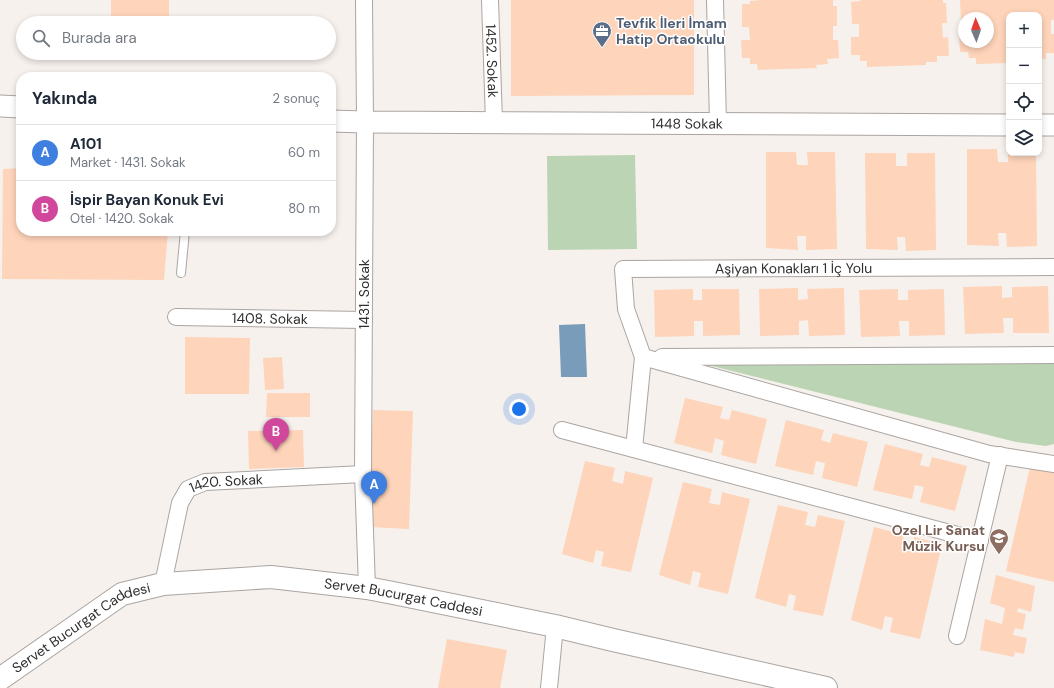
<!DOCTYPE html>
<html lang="tr">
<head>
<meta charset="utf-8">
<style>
  body { margin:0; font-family:"DM Sans",sans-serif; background:#f6f6f7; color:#1f2937 }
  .controls { position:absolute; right:12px; top:12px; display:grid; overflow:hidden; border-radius:8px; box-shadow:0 2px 6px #0003 }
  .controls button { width:36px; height:36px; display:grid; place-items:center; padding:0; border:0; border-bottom:1px solid #e0e1e3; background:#fff; color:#1f2937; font:20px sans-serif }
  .compass { position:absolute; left:958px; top:12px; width:36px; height:36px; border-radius:50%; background:#fff; box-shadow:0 2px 6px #0003; rotate:358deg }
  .you { position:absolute; left:519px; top:409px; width:14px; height:14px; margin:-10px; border:3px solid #fff; border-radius:50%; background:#1a73e8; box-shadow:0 0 0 6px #1a73e833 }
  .badge { display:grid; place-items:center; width:26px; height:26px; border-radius:50%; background:#7362dd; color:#fff; font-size:13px; font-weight:700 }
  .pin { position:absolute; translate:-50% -33px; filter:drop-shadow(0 1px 2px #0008) }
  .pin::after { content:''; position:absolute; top:21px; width:14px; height:12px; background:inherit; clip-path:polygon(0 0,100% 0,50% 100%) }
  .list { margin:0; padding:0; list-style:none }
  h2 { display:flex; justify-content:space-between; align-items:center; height:52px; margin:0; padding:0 16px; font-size:17px }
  h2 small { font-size:13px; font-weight:400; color:#747a83 }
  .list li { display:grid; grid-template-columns:26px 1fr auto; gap:12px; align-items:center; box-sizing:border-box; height:56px; padding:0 16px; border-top:1px solid #e0e1e3 }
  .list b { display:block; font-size:15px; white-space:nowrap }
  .list p { margin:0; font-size:13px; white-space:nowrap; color:#747a83 }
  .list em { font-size:13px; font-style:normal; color:#747a83 }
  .icon { flex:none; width:22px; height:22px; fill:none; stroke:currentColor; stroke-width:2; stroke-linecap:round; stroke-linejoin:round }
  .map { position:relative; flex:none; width:1054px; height:688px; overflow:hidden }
  .search { position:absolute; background:#fff; box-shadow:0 2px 6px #0003; left:16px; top:16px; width:320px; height:44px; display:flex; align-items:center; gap:10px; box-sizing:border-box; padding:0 14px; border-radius:22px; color:#747a83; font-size:15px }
  .panel { position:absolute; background:#fff; box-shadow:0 2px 6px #0003; left:16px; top:72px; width:320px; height:164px; border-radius:16px }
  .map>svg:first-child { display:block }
  .green { fill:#bbd4b3 }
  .water { fill:#789cb9 }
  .building { fill:#fed4ba }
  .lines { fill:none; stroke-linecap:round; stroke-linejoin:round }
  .service-casing { stroke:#aba5a2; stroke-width:10 }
  .minor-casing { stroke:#aba5a2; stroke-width:18 }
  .tertiary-casing { stroke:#aba5a2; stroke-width:23 }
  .secondary-casing { stroke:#aba5a2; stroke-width:24 }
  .service { stroke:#fff; stroke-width:8 }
  .minor { stroke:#fff; stroke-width:16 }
  .tertiary { stroke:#fff; stroke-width:21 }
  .secondary { stroke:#fff; stroke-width:22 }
  .labels { text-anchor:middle; stroke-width:3; stroke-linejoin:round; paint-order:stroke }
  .service-label { font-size:14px; font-weight:bold; fill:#4e5e75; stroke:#fff; text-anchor:start }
  .street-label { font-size:14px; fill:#302e2d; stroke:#fff }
  .education-label { font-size:14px; font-weight:bold; fill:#785e54; stroke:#fff; text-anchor:end }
</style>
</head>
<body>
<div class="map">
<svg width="1054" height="688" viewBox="0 0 1054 688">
  <rect width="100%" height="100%" fill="#f7f1ed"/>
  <g class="green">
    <path d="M635,155L637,249L548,250L547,156Z"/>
    <path d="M696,362L1054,364V444L1046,446L1016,442Z"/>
  </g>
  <path class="water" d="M585,324L587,377H561L559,325Z"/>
  <g class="building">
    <rect x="111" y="0" width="58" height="23"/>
    <path d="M511,0H694V95L511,96Z"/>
    <path d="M761,0H833V6H837V26H833V40H838L839,58L827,59L828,64L816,65L817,68L758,70L757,64H750V58H742L741,40H750L749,27H742V4H750V1Z"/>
    <path d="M860,0H943V3H946L947,23H942L943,38L948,37L949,56H937V62H926V65L867,67V61H860V55H851V37H859V24H852L851,2L860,1Z"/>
    <path d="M960,0H1054V20H1051V34H1054V53H1046V59H1039V15H1009V63L976,64V58H969L968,52H960L959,34H964V42H988V18H964V21H961Z"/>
    <path d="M967,149H997L998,162H1008V153H1036L1037,246L1007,247L1006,233H998L999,246L967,245Z"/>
    <path d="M766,152H796L797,165H808L807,152H835L837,249L806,250V236H797L798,250L766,248Z"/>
    <path d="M865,153H896V166H907V153H935L936,250L906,251L905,237H897L898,250L866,249Z"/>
    <path d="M21,168V231H168L164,280L2,279L3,169Z"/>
    <path d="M1002,286V298L1012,297V287L1048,286L1049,333H1013V318H1003L1004,333L965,334L963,287Z"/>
    <path d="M798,288V300L808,299L807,289L844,288L845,335L809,336L808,320L799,321V335L760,336L759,289Z"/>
    <path d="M693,289V300H702V289H739L740,335L703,336V321H694V336L655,337L654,290Z"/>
    <path d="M898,289V300H908V290L944,289L945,335L909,336V321H899L900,336L861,337L859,290Z"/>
    <path d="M185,337L250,338L249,394H185Z"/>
    <path d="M282,357L284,389L265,390L263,358Z"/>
    <path d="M267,393H310V417H266Z"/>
    <path d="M685,398L723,407L720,418L729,420L732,410L767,419L756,464L721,455L724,441L715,438L712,453L674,443Z"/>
    <path d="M373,410L413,411L409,529L369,527Z"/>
    <path d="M786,420L824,430L821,440L830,443L833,433L868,442L857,487L822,478L825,463L816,461L813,475L775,466Z"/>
    <path d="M303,430L304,467L249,469L248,431Z"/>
    <path d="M885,444L923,454L920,465L929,467L932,457L967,466L955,511L920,502L924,487L915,485L912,499L873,490Z"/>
    <path d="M585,461L615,468L612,481L623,484L625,471L653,478L631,572L601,566L604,552L596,550L593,563L562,554Z"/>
    <path d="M1030,467L1054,472V582L1006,571Z"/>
    <path d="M683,482L712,489L709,503L720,505L722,492L750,499L728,594L698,587L701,573L693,571L690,585L659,575Z"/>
    <path d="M778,505L808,512L805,525L815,527L818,515L845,521L823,616L793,610L796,596L789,594L786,607L755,598Z"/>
    <path d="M874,527L904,535L901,548L912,550L914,537L942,544L920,639L890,632L893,618L885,616L882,630L851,620Z"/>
    <path d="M996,575L1035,586L1031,612L1018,608L1017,612L1026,614L1023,630L1015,628L1013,635L1027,638L1024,654L1015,652L1014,657L980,650L985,619L1002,624L1005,608L990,603Z"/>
    <path d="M447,639L507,650L500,688H438Z"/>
  </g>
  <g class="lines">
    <g class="service-casing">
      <path id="service" d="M181,273L185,231"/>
    </g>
    <g class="minor-casing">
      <g id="minor">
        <path d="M364,0L365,122L363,474L367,588"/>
        <path id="s1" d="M490,0L494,123"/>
        <path d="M715,0L718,123"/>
        <path id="s2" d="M176,317L364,320"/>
        <path d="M643,357L989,454L1054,464"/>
        <path d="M662,357L1054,355"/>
        <path d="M562,430L980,541"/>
        <path id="s3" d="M634,449L643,357L626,309L623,269L1054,267"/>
        <path id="s4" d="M163,584L180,503L188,489L205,482L363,474"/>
        <path d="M957,636L1000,455"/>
        <path d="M549,688L555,626"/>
      </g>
    </g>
    <g class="tertiary-casing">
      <g id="tertiary">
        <path d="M0,106L21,107"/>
        <path id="s5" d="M331,121L365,122L1009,125"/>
        <path d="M1039,125H1054"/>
      </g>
    </g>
    <g class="secondary-casing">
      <g id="secondary">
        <path id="s6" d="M0,679L122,594L163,584L271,577L367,588L393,593L555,626L613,640L826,688"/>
      </g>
    </g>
    <use href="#service" class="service"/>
    <use href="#minor" class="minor"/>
    <use href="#tertiary" class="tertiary"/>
    <use href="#secondary" class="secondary"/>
  </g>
  <defs>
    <g id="office-pin" transform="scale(1)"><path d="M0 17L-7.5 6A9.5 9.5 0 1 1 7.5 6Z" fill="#5c6f8a" stroke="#fff"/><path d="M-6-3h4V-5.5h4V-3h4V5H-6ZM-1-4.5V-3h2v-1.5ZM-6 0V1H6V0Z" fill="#fff"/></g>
    <g id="school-pin" transform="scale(1)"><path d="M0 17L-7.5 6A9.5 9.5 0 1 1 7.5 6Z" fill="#8d6e63" stroke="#fff"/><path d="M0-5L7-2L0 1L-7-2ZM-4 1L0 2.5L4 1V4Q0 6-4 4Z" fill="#fff"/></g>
  </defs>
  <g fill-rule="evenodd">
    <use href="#office-pin" x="602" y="31"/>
    <use href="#school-pin" x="999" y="538"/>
  </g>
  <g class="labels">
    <g class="service-label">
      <text x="616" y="28">Tevfik İleri İmam<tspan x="616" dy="16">Hatip Ortaokulu</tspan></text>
    </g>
    <g class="street-label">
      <text dy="5" stroke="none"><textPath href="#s1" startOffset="61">1452. Sokak</textPath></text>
      <text dy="5" stroke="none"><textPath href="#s5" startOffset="356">1448 Sokak</textPath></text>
      <text dy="5" stroke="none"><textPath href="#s3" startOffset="354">Aşiyan Konakları 1 İç Yolu</textPath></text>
      <text transform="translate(364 294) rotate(-90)" y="5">1431. Sokak</text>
      <text dy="5" stroke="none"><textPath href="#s2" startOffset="94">1408. Sokak</textPath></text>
      <text dy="5" stroke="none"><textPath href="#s4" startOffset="138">1420. Sokak</textPath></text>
      <text dy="5" stroke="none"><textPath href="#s6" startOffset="433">Servet Bucurgat Caddesi</textPath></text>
      <text dy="5" stroke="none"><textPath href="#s6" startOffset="97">Servet Bucurgat Caddesi</textPath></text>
    </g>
    <g class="education-label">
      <text x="985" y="535">Ozel Lir Sanat<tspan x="985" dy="16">Müzik Kursu</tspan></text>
    </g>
  </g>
</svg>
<div class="controls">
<button>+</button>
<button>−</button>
<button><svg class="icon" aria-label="locate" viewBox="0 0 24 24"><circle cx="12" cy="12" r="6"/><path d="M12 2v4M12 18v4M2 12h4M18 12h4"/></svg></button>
<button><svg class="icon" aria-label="layers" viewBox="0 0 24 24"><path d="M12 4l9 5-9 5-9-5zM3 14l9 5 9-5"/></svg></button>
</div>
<svg class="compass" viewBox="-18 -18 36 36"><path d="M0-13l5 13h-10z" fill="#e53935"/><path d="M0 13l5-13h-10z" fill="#747a83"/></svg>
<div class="you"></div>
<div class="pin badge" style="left:374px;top:504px;background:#3f7fe0">A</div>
<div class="pin badge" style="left:276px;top:451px;background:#d1479c">B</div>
<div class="search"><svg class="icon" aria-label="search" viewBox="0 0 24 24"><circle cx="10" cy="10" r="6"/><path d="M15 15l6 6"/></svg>Burada ara</div>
<section class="panel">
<h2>Yakında<small>2 sonuç</small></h2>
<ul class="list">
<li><span class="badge" style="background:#3f7fe0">A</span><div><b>A101</b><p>Market · 1431. Sokak</p></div><em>60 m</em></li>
<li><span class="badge" style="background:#d1479c">B</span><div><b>İspir Bayan Konuk Evi</b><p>Otel · 1420. Sokak</p></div><em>80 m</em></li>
</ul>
</section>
</div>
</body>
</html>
